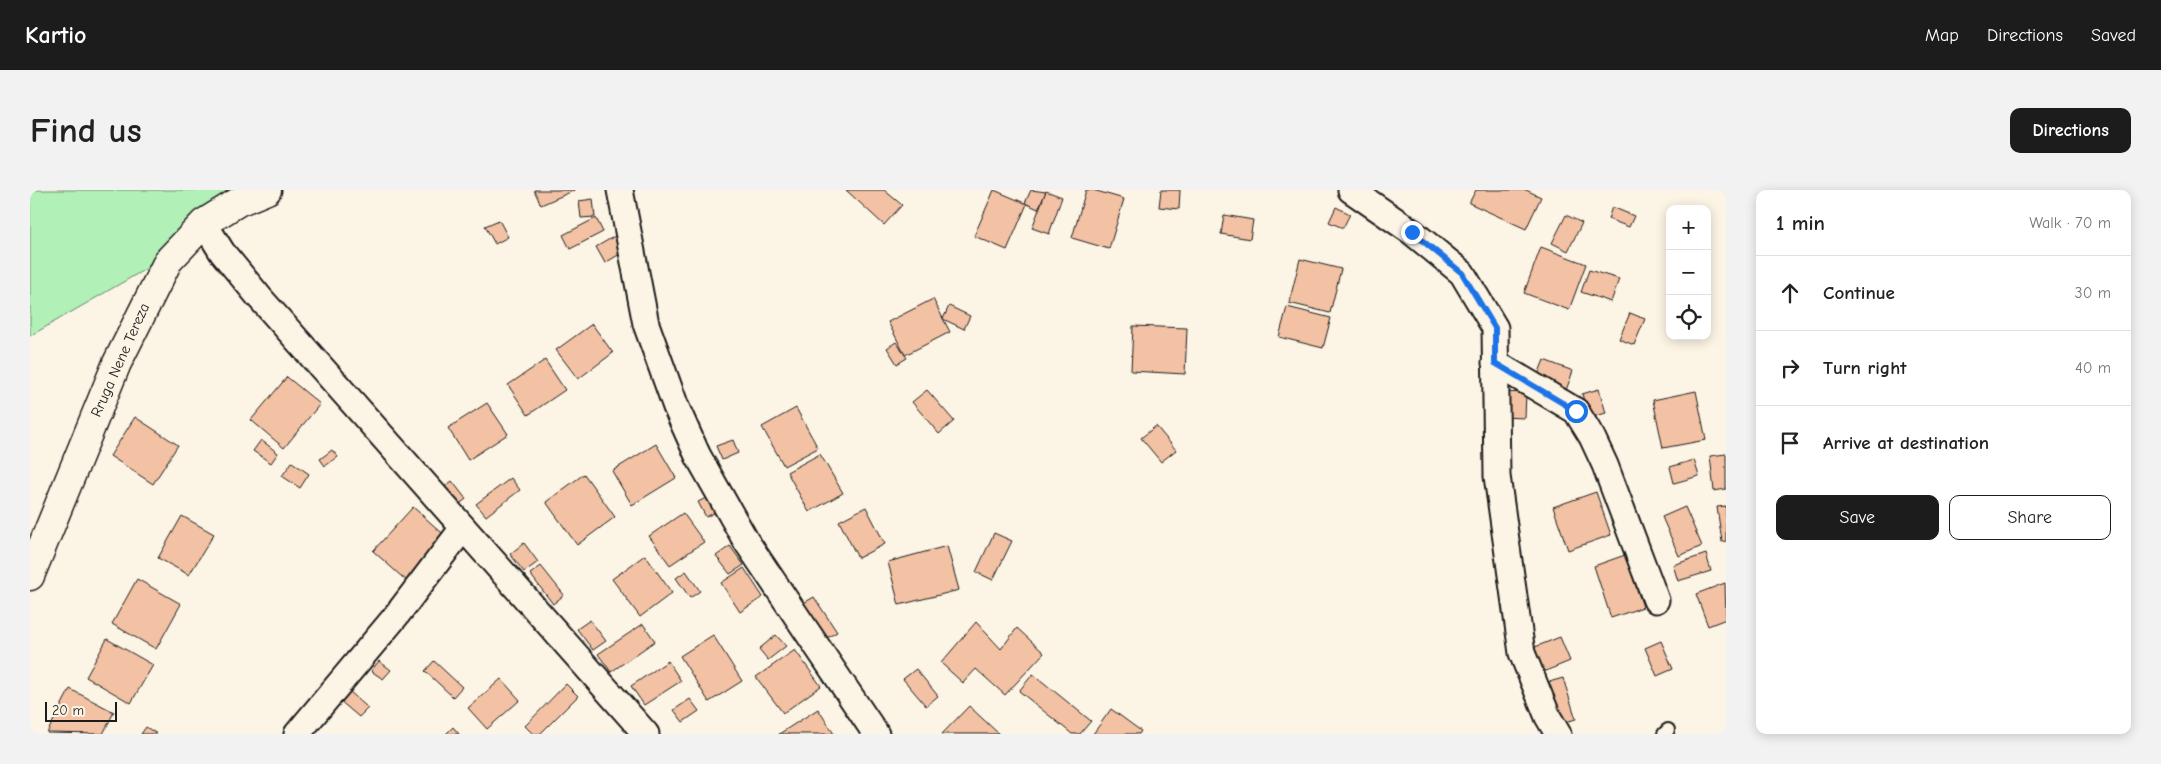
<!DOCTYPE html>
<html lang="en">
<head>
<meta charset="utf-8">
<style>
  body { margin:0; font-family:"Comic Neue",sans-serif; background:#f2f2f2; color:#222 }
  .controls { position:absolute; right:15px; top:15px; display:grid; overflow:hidden; border-radius:10px; box-shadow:0 2px 12px #0003 }
  .controls button { width:45px; height:45px; display:grid; place-items:center; padding:0; border:0; border-bottom:1px solid #e0e0e0; background:#fff; color:#222; font:25px sans-serif }
  .scale { position:absolute; left:15px; bottom:12px; width:72px; box-sizing:border-box; padding-left:5px; border:2px solid #1c1c1c; border-top:0; font-size:14px; line-height:18px; white-space:nowrap; color:#1c1c1c; -webkit-text-stroke:4px #fcf5e5; paint-order:stroke }
  .stop { position:absolute; width:15px; height:15px; margin:-11px; border:4px solid #1a73e8; border-radius:50%; background:#fff }
  .stop.end { background:#1a73e8; border-color:#fff; box-shadow:0 1px 5px #0008 }
  .list { margin:0; padding:0; list-style:none }
  h2 { display:flex; justify-content:space-between; align-items:center; height:65px; margin:0; padding:0 20px; font-size:21px }
  h2 small { font-size:16px; font-weight:400; color:#767676 }
  .list li { display:grid; grid-template-columns:32px 1fr auto; gap:15px; align-items:center; box-sizing:border-box; height:75px; padding:0 20px; border-top:1px solid #e0e0e0 }
  .list b { display:block; font-size:19px; white-space:nowrap }
  .list em { font-size:16px; font-style:normal; color:#767676 }
  .actions { display:flex; gap:10px; padding:15px 20px }
  .actions a { flex:1; padding:11px 0; border:1px solid #1c1c1c; border-radius:10px; text-align:center; font-size:18px; color:#1c1c1c }
  .actions .main { background:#1c1c1c; color:#fff }
  .icon { flex:none; width:28px; height:28px; fill:none; stroke:currentColor; stroke-width:2; stroke-linecap:round; stroke-linejoin:round }
  .map { position:relative; flex:none; width:1696px; height:544px; overflow:hidden; border-radius:10px }
  header { display:flex; align-items:center; gap:30px; box-sizing:border-box; height:70px; padding:0 25px; background:#1c1c1c; color:#fff }
  header strong { font-size:24px }
  nav { display:flex; gap:28px; margin-inline-start:auto; font-size:18px }
  .intro { display:flex; align-items:center; justify-content:space-between; box-sizing:border-box; height:120px; padding:0 30px }
  h1 { margin:0; font-size:35px }
  .button { padding:12px 22px; border-radius:10px; background:#1c1c1c; color:#fff; font-size:18px; font-weight:700 }
  main { display:flex; gap:30px; padding:0 30px }
  aside { flex:1; background:#fff; border-radius:10px; box-shadow:0 2px 12px #0003 }
  .map>svg:first-child { display:block }
  .green { fill:#b1f0b7; stroke:#66866a }
  .building { fill:#f3c1a3; stroke:#1c1c1c }
  .lines { fill:none; stroke-linecap:round; stroke-linejoin:round }
  .lane-casing { stroke:#1c1c1c; stroke-width:16 }
  .street-casing { stroke:#1c1c1c; stroke-width:29 }
  .secondary-casing { stroke:#1c1c1c; stroke-width:31 }
  .lane { stroke:#fcf5e5; stroke-width:12 }
  .street { stroke:#fcf5e5; stroke-width:25 }
  .secondary { stroke:#fcf5e5; stroke-width:28 }
  .route { stroke:#1a73e8; stroke-width:6 }
  .labels { text-anchor:middle; stroke-width:4; stroke-linejoin:round; paint-order:stroke }
  .street-label { font-size:15px; fill:#1c1c1c; stroke:#fcf5e5 }
</style>
</head>
<body>
<header>
<strong>Kartio</strong>
<nav><a>Map</a><a>Directions</a><a>Saved</a></nav>
</header>
<div class="intro"><h1>Find us</h1><a class="button">Directions</a></div>
<main>
<div class="map">
<svg width="1696" height="544" viewBox="0 0 1696 544">
  <rect width="100%" height="100%" fill="#fcf5e5"/>
  <filter id="ink" filterUnits="userSpaceOnUse"><feTurbulence type="fractalNoise" baseFrequency=".02" numOctaves="2"/><feDisplacementMap in="SourceGraphic" scale="10" xChannelSelector="R" yChannelSelector="G"/><feConvolveMatrix kernelMatrix="1 2 1 2 8 2 1 2 1" color-interpolation-filters="sRGB"/></filter>
  <g filter="url(#ink)">
    <path class="green" d="M0,0H252L0,146Z"/>
    <g class="building">
      <path d="M504,0H545L511,15Z"/>
      <path d="M816,0H854L872,15L854,35Z"/>
      <path d="M964,0L997,14L977,60L944,46Z"/>
      <path d="M1001,0L1016,2L1008,19L995,13Z"/>
      <path d="M1056,0H1063L1094,9L1079,59L1042,48Z"/>
      <path d="M1131,0H1150L1149,19L1129,17Z"/>
      <path d="M1446,0H1496L1511,7L1496,39L1439,13Z"/>
      <path d="M1016,1L1032,7L1019,44L1002,38Z"/>
      <path d="M563,9L565,27L551,28L549,11Z"/>
      <path d="M1306,17L1320,24L1313,38L1299,32Z"/>
      <path d="M1582,17L1604,26L1599,37L1578,29Z"/>
      <path d="M1194,25L1223,30L1220,49L1191,44Z"/>
      <path d="M1536,25L1552,33L1538,61L1522,53Z"/>
      <path d="M566,28L573,42L540,59L533,45Z"/>
      <path d="M469,30L478,47L465,54L455,36Z"/>
      <path d="M585,46L595,61L575,73L566,57Z"/>
      <path d="M1511,57L1556,74L1539,120L1494,103Z"/>
      <path d="M1270,69L1311,79L1300,123L1259,113Z"/>
      <path d="M1559,80L1589,89L1581,112L1551,102Z"/>
      <path d="M903,109L920,142L875,165L858,132Z"/>
      <path d="M919,116L940,126L934,139L913,129Z"/>
      <path d="M1257,117L1301,128L1293,158L1249,147Z"/>
      <path d="M1600,123L1615,129L1604,155L1589,149Z"/>
      <path d="M562,134L583,163L548,189L526,160Z"/>
      <path d="M1103,136L1157,138L1155,184L1101,181Z"/>
      <path d="M866,152L877,168L867,174L857,158Z"/>
      <path d="M515,170L535,200L498,225L478,195Z"/>
      <path d="M1514,170L1543,181L1535,203L1505,192Z"/>
      <path d="M257,187L290,214L254,258L221,230Z"/>
      <path d="M1569,199L1576,223L1559,228L1552,204Z"/>
      <path d="M897,200L924,231L909,244L882,212Z"/>
      <path d="M1666,201L1676,250L1633,258L1623,210Z"/>
      <path d="M1471,202L1496,203L1495,228L1470,227Z"/>
      <path d="M457,213L478,244L438,270L418,238Z"/>
      <path d="M766,218L788,258L754,276L732,237Z"/>
      <path d="M105,227L148,255L123,294L80,266Z"/>
      <path d="M1126,236L1146,260L1131,272L1111,248Z"/>
      <path d="M231,250L248,263L241,273L223,261Z"/>
      <path d="M703,250L708,263L692,270L686,256Z"/>
      <path d="M626,254L646,288L602,315L582,281Z"/>
      <path d="M302,260L308,267L295,276L290,269Z"/>
      <path d="M790,264L813,303L779,322L757,282Z"/>
      <path d="M1696,264V299L1684,301L1680,266Z"/>
      <path d="M1664,270L1669,286L1644,293L1640,277Z"/>
      <path d="M262,272L279,284L270,298L252,286Z"/>
      <path d="M554,284L585,327L547,355L516,312Z"/>
      <path d="M481,288L490,300L456,326L446,314Z"/>
      <path d="M422,291L436,309L427,316L413,298Z"/>
      <path d="M1566,302L1581,345L1538,360L1523,317Z"/>
      <path d="M684,304L692,319L676,327L668,312Z"/>
      <path d="M1696,316V351L1692,352L1687,317Z"/>
      <path d="M383,317L420,350L380,394L343,361Z"/>
      <path d="M836,317L855,354L828,368L809,331Z"/>
      <path d="M1655,317L1672,356L1649,366L1632,327Z"/>
      <path d="M653,323L674,352L640,375L619,346Z"/>
      <path d="M152,326L184,344L159,385L128,368Z"/>
      <path d="M964,343L982,351L963,390L946,382Z"/>
      <path d="M494,353L508,372L494,382L480,364Z"/>
      <path d="M700,356L714,375L700,384L686,366Z"/>
      <path d="M917,356L929,400L869,415L858,372Z"/>
      <path d="M1676,364L1681,381L1648,391L1643,375Z"/>
      <path d="M615,365L642,403L610,427L582,389Z"/>
      <path d="M1595,365L1613,417L1581,428L1564,376Z"/>
      <path d="M511,376L534,405L523,414L500,384Z"/>
      <path d="M714,378L733,407L710,422L691,393Z"/>
      <path d="M656,381L670,401L660,408L646,388Z"/>
      <path d="M107,389L151,414L126,459L82,434Z"/>
      <path d="M1695,393L1696,429L1678,436L1666,404Z"/>
      <path d="M784,407L807,442L795,449L772,414Z"/>
      <path d="M560,430L576,451L563,460L547,439Z"/>
      <path d="M946,432L971,459L987,438L1014,463L975,505L946,479L933,493L911,473Z"/>
      <path d="M613,434L625,451L581,482L568,464Z"/>
      <path d="M683,445L712,491L679,512L650,466Z"/>
      <path d="M746,445L756,456L738,470L729,459Z"/>
      <path d="M1530,447L1540,471L1506,485L1495,461Z"/>
      <path d="M77,449L123,475L101,513L56,487Z"/>
      <path d="M1631,451L1643,479L1627,486L1615,458Z"/>
      <path d="M765,460L791,496L753,523L726,487Z"/>
      <path d="M349,471L361,480L353,489L341,481Z"/>
      <path d="M404,471L432,497L423,507L395,481Z"/>
      <path d="M638,471L651,491L614,515L601,496Z"/>
      <path d="M886,479L908,506L896,516L873,489Z"/>
      <path d="M1003,484L1061,531L1050,544H1042L989,501Z"/>
      <path d="M1533,488L1546,529L1524,535L1512,494Z"/>
      <path d="M471,489L490,510L457,539L438,518Z"/>
      <path d="M536,494L548,506L510,544H503L495,536Z"/>
      <path d="M40,499L84,522L73,544L17,543Z"/>
      <path d="M318,500L338,518L329,527L309,510Z"/>
      <path d="M660,509L669,521L653,532L644,520Z"/>
      <path d="M939,516L969,544H912Z"/>
      <path d="M788,519L804,544H749Z"/>
      <path d="M1081,519L1111,541L1109,544H1063Z"/>
      <path d="M116,537L127,544H111Z"/>
      <path d="M423,537L429,544H416Z"/>
    </g>
    <g class="lines">
      <g class="lane-casing">
        <path id="lane" d="M1634,544L1638,540"/>
      </g>
      <g class="street-casing">
        <g id="street">
          <path d="M590,0L616,134L646,217L668,266L716,351L846,544"/>
          <path d="M1321,0L1382,42L1432,83L1465,138L1467,286L1492,463L1518,527L1528,544"/>
          <path d="M174,33L192,62L230,108L616,544"/>
          <path d="M1465,173L1546,221L1562,247L1575,275L1626,410"/>
          <path d="M267,544L366,426L433,338"/>
        </g>
      </g>
      <g class="secondary-casing">
        <path id="secondary" d="M0,386L87,173L138,71L174,33L208,12L237,0"/>
      </g>
      <use href="#lane" class="lane"/>
      <use href="#street" class="street"/>
      <use href="#secondary" class="secondary"/>
    </g>
  </g>
  <g class="lines" filter="url(#ink)">
    <path class="route" d="M1382,42L1432,83L1465,138V173L1546,221"/>
  </g>
  <g class="labels">
    <g class="street-label">
      <text transform="translate(90 170) rotate(-66)" y="5">Rruga Nene Tereza</text>
    </g>
  </g>
</svg>
<div class="controls">
<button>+</button>
<button>−</button>
<button><svg class="icon" aria-label="locate" viewBox="0 0 24 24"><circle cx="12" cy="12" r="6"/><path d="M12 2v4M12 18v4M2 12h4M18 12h4"/></svg></button>
</div>
<div class="scale">20 m</div>
<div class="stop" style="left:1546px;top:221px"></div>
<div class="stop end" style="left:1382px;top:42px"></div>
</div>
<aside>
<h2>1 min<small>Walk · 70 m</small></h2>
<ul class="list">
<li><svg class="icon" aria-label="ahead" viewBox="0 0 24 24"><path d="M12 20V5M6 11l6-6 6 6"/></svg><div><b>Continue</b></div><em>30 m</em></li>
<li><svg class="icon" aria-label="right" viewBox="0 0 24 24"><path d="M7 20v-9h11M14 6l5 5-5 5"/></svg><div><b>Turn right</b></div><em>40 m</em></li>
<li><svg class="icon" aria-label="arrive" viewBox="0 0 24 24"><path d="M6 21V4h12l-3 4 3 4H6"/></svg><div><b>Arrive at destination</b></div></li>
</ul>
<div class="actions"><a class="main">Save</a><a>Share</a></div>
</aside>
</main>
</body>
</html>
